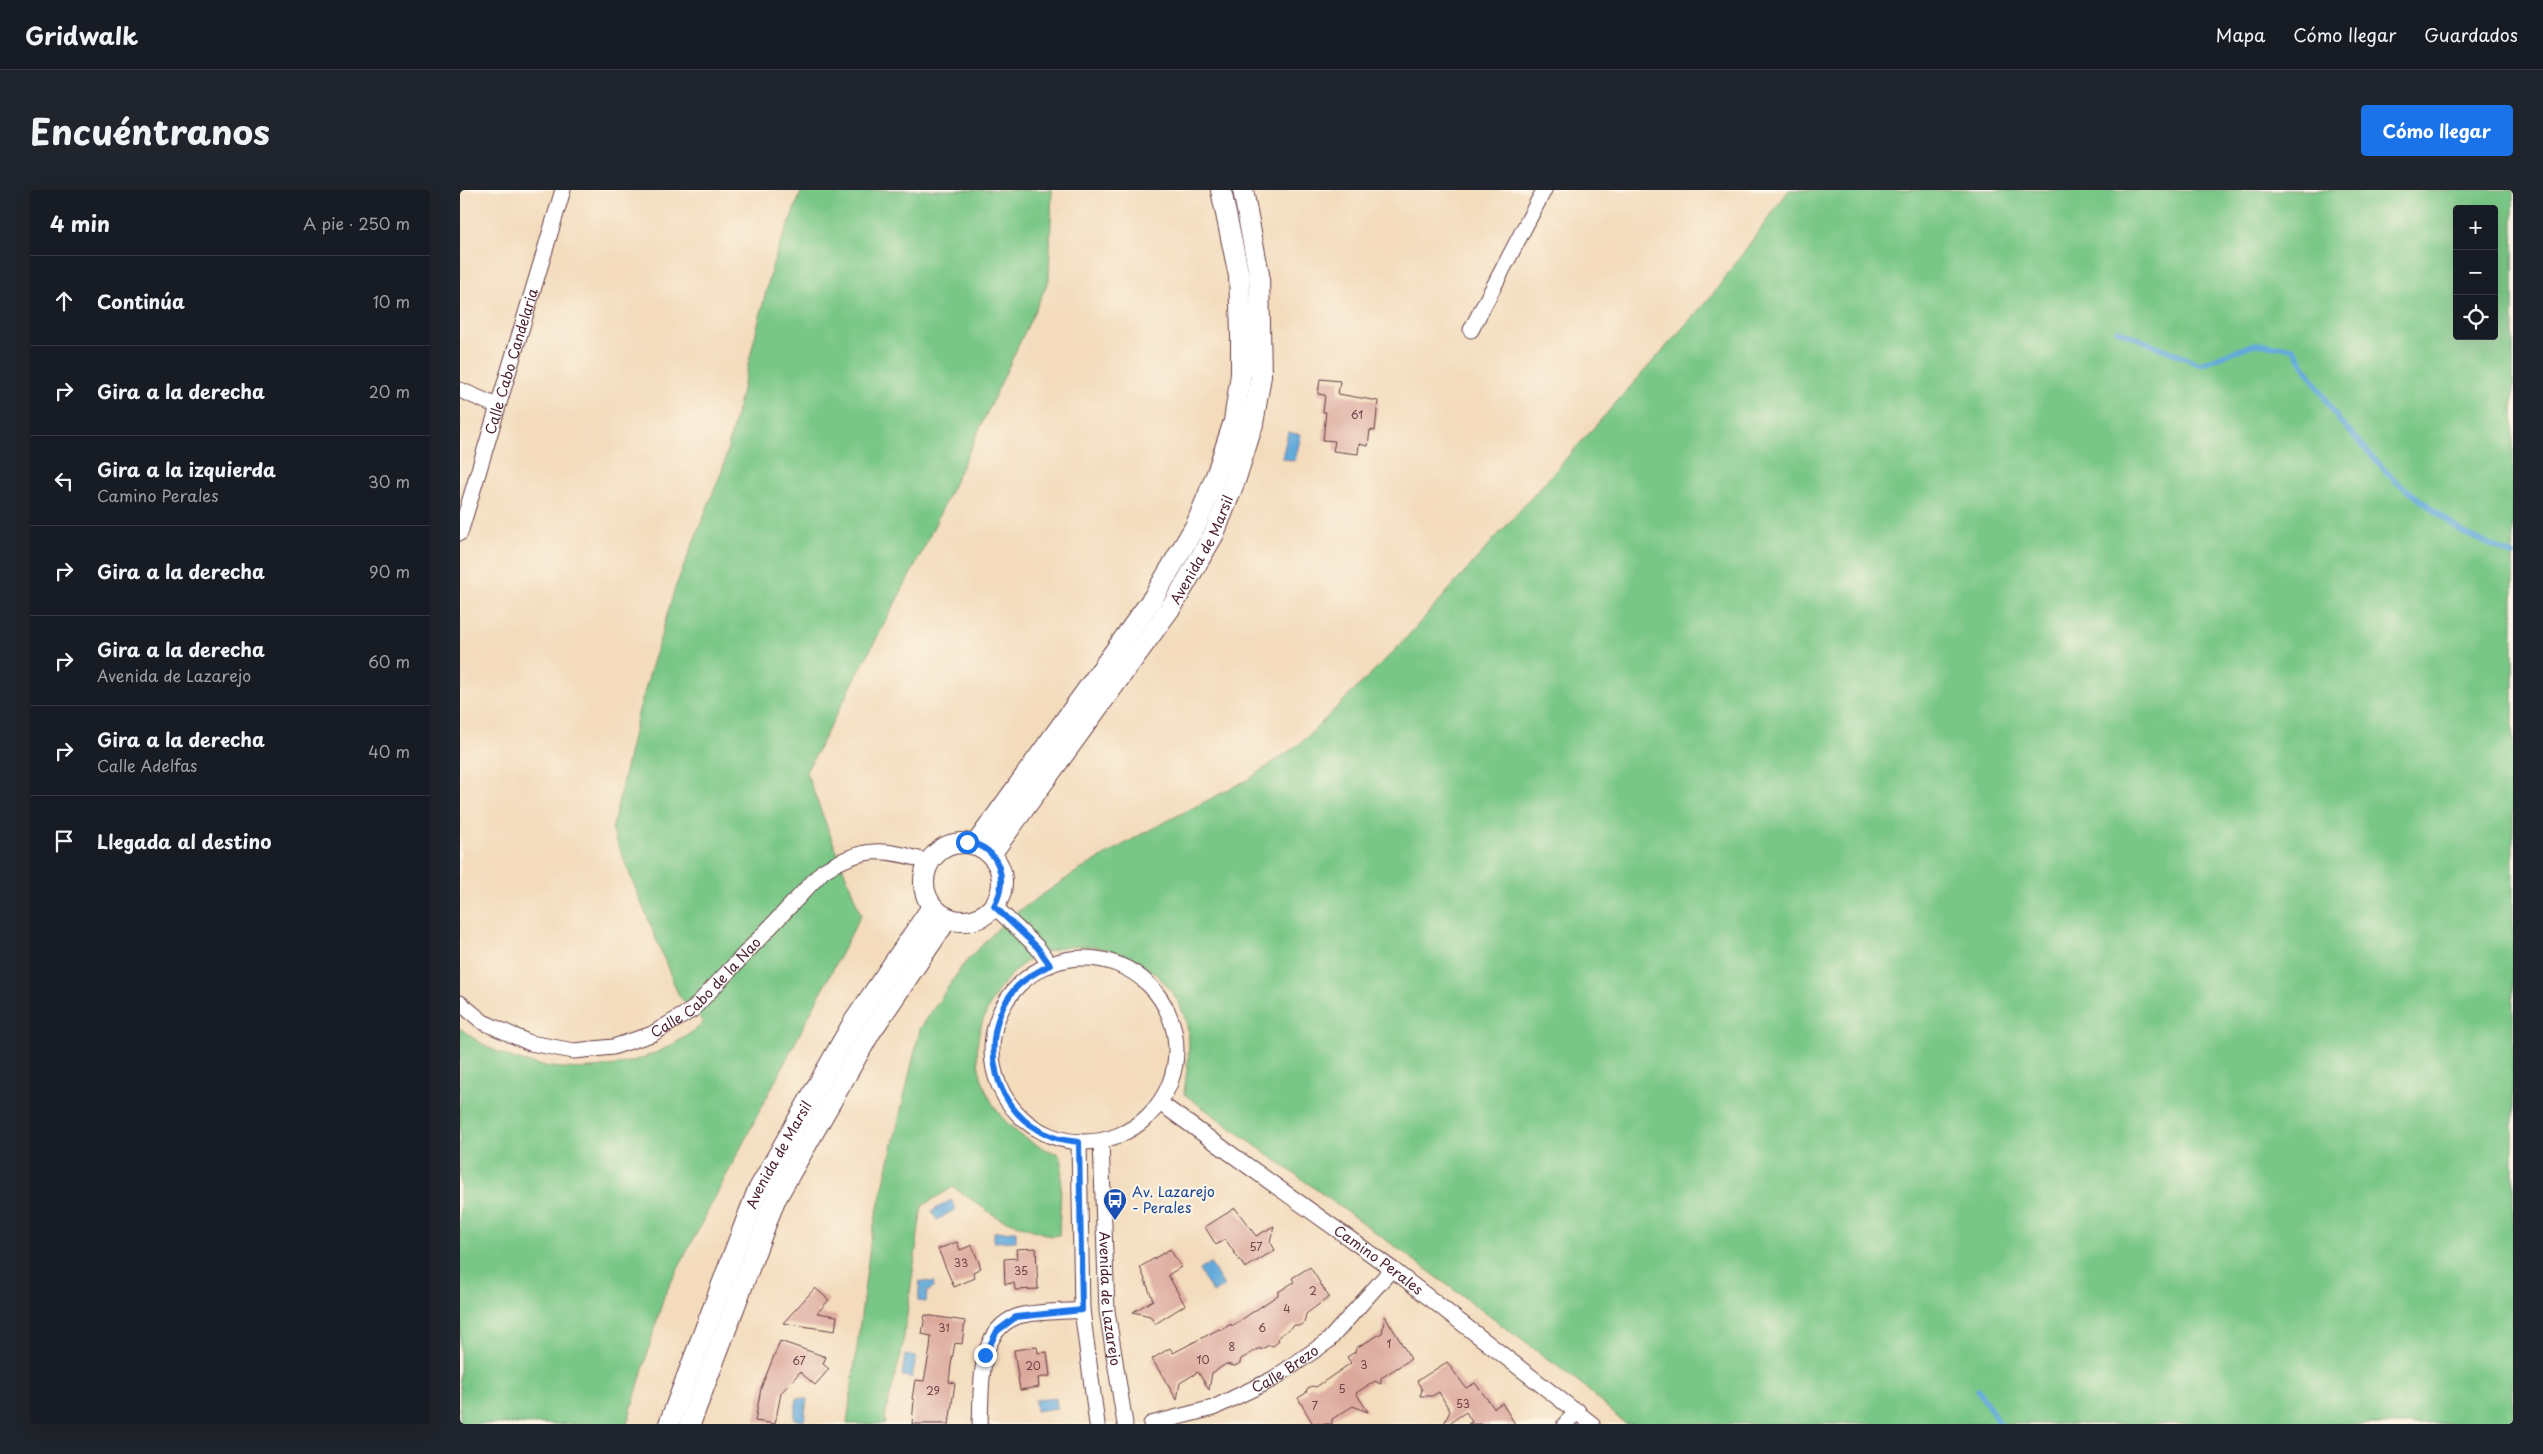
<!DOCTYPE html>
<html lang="es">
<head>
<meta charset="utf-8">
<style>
  body { margin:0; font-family:"Playpen Sans",sans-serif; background:#20242c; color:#f1f3f6 }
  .controls { position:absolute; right:15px; top:15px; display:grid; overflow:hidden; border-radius:5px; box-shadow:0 5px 20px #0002 }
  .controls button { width:45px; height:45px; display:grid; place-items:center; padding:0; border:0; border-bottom:1px solid #363941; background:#171b24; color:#f1f3f6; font:25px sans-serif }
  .stop { position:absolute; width:15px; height:15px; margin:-11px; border:4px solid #1a73e8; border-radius:50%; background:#fff }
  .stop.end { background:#1a73e8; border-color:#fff; box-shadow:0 1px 5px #0008 }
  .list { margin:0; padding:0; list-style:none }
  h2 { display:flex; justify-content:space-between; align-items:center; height:65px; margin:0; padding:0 20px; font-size:21px }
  h2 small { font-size:16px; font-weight:400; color:#9ea1a6 }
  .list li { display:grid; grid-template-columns:32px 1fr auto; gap:15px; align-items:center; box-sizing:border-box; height:90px; padding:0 20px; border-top:1px solid #363941 }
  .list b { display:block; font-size:19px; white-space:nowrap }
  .list p { margin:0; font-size:16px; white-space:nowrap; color:#9ea1a6 }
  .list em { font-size:16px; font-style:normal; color:#9ea1a6 }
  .icon { flex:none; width:28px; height:28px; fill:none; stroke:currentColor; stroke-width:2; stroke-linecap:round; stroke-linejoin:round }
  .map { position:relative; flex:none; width:2053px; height:1234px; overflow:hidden; border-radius:5px }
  header { display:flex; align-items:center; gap:30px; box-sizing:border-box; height:70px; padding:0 25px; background:#171b24; border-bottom:1px solid #363941 }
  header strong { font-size:24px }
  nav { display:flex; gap:28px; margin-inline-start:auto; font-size:18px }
  .intro { display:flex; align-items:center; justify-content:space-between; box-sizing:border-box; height:120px; padding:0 30px }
  h1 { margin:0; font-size:35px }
  .button { padding:12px 22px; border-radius:5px; background:#1a73e8; color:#fff; font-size:18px; font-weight:700 }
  main { display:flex; gap:30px; padding:0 30px }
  aside { flex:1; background:#171b24; border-radius:5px; box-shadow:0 5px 20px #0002 }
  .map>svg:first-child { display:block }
  .green { fill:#79c786; stroke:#627358; fill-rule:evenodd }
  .water { fill:#64aada; stroke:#576482 }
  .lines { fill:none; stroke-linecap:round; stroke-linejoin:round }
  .stream { stroke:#64aada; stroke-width:5.5 }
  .building { fill:#dca89c }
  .minor-casing { stroke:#633b41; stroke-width:17 }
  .tertiary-casing { stroke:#633b41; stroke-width:22 }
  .minor { stroke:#fff; stroke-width:15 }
  .tertiary { stroke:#fff; stroke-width:20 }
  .route { stroke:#1a73e8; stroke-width:6 }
  .labels { text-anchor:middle; stroke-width:4.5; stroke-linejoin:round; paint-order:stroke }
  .number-label { font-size:11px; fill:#6e4147 }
  .street-label { font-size:14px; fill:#4a1f2b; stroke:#fcf5e5 }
  .transit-label { font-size:14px; fill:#164399; stroke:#fcf5e5; text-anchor:start }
</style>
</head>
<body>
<header>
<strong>Gridwalk</strong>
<nav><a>Mapa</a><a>Cómo llegar</a><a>Guardados</a></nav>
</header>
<div class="intro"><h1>Encuéntranos</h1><a class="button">Cómo llegar</a></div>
<main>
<aside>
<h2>4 min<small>A pie · 250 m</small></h2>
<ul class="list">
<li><svg class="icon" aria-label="ahead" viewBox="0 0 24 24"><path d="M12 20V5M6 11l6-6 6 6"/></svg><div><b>Continúa</b></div><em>10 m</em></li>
<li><svg class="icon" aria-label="right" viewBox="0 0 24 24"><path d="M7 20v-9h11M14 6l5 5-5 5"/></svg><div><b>Gira a la derecha</b></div><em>20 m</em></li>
<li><svg class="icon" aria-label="left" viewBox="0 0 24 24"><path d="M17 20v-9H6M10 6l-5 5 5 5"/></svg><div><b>Gira a la izquierda</b><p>Camino Perales</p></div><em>30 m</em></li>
<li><svg class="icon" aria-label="right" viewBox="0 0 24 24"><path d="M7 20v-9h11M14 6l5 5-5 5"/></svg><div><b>Gira a la derecha</b></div><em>90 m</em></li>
<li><svg class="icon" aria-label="right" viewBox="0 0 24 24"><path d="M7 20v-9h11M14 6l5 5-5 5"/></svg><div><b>Gira a la derecha</b><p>Avenida de Lazarejo</p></div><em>60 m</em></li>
<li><svg class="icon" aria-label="right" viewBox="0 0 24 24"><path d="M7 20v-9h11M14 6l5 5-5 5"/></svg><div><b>Gira a la derecha</b><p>Calle Adelfas</p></div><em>40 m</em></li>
<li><svg class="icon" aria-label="arrive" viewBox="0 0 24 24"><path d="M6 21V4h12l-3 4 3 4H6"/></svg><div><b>Llegada al destino</b></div></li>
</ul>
</aside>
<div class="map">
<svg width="2053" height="1234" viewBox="0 0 2053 1234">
  <rect width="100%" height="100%" fill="#fcf5e5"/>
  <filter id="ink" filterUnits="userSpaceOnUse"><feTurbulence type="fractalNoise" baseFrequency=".02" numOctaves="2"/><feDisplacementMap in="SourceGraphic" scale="10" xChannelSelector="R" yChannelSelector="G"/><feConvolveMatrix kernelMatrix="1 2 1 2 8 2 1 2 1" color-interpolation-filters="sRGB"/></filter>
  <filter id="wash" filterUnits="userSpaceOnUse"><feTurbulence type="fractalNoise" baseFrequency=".0096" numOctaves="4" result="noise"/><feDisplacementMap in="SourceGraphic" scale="20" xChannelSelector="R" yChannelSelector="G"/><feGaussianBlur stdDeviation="1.12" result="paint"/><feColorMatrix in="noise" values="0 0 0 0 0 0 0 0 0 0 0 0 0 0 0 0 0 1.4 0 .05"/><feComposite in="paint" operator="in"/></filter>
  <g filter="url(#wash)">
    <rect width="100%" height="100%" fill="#f3dbbc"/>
    <g class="green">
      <path d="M342,0H592L589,90L462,362L346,582L401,725L204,1106L167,1234H0V838C67,895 179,891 244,832L219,806L152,640L179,520L215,398L263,278L313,73Z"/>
      <path d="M1329,0H2053V1234H1165L1120,1193L951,1068L724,904C726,881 732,860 727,836C713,770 627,735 569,770C551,781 537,800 528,819C515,845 514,868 524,895C537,931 564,953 599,964L602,972L599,1045L591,1046L538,1028L493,997L462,1016L442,1160L426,1221L425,1234H387L411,1048L460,839L503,775L548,728L613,684L680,645L789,589L841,553L939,456L1253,104ZM1997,19H2034V146H1997Z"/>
    </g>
    <g class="water">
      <path d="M828,242L841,245L835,271L822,268Z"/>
      <path d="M491,1010L496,1019L477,1030L472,1021Z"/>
      <path d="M556,1041V1051L534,1052V1042Z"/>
      <path d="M750,1073L764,1096L753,1103L739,1080Z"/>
      <path d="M460,1091L474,1092L473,1098L467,1102L466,1112L458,1111Z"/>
      <path d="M445,1165L456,1167L452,1188L442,1186Z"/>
      <path d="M337,1208L347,1209L344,1231L334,1229Z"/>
      <path d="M596,1208L597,1218L576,1221L575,1210Z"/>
    </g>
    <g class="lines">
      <g class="stream">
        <path d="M1657,140L1740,174L1795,154L1833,158L1878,229L1934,290L2004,343L2053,365"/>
        <path d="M1518,1200L1540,1234"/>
      </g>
    </g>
    <g id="blocks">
      <g class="building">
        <path d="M860,189L880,191L878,204L918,211L915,241L910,240L908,256L899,254L898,264L873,261L875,251L863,250L866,222H863L865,205L858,204Z"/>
        <path d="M775,1018L796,1046L814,1036L810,1051L815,1060L785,1078L765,1049L756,1055L745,1037Z"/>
        <path d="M497,1052L500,1060L512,1055L521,1078L513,1082L515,1088L494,1097L478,1059Z"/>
        <path d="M576,1058L578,1099L555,1100L554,1093L545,1094L544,1069L557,1068L556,1059Z"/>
        <path d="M710,1059L721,1077L708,1085L725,1115L695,1134L690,1126L673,1122L693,1110L680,1077Z"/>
        <path d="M850,1077L869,1107L846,1124L844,1133L839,1136L835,1135L819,1146L818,1152L813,1156L809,1155L801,1160L800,1158L781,1169L780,1173L775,1176L766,1174L752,1183L749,1200L738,1182L720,1193L717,1210L692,1169L710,1158L713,1163L759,1139L761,1140L771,1134L772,1136L818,1105V1102L834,1092L832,1088Z"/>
        <path d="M355,1098L369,1110L357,1123L377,1126L375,1141L323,1133Z"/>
        <path d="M465,1125L505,1131L502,1154L495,1153L491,1175L489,1192L495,1193L489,1234H452L454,1210L452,1209L455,1190L464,1191L470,1159L471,1146L462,1144Z"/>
        <path d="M925,1126L951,1169L921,1188V1194L915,1191L896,1203L908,1222L893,1216L872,1229V1234H853L838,1208L846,1203L847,1199L852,1196L856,1197L891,1173L887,1167L895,1162L896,1158L922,1143Z"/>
        <path d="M320,1151L366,1167L363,1174L369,1179L355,1195L340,1182L321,1203L315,1234L295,1231L301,1198Z"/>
        <path d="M577,1157L578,1163L587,1162L590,1186L578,1188L579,1197L560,1200L554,1160Z"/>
        <path d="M987,1172L1006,1198L1015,1193L1034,1218L1042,1213L1055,1234H1008L1012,1232L1006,1222L988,1234H984L990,1221L979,1202L972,1206H960L962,1200L957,1191Z"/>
      </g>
    </g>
  </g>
  <g filter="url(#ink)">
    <use href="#blocks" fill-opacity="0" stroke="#633b41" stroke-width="1"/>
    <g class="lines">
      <g class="minor-casing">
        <g id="minor">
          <path d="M1011,140L1084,0"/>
          <path d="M0,200L37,216"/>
          <path id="s1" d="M0,343L103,0"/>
          <path d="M534,716L577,757L590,775"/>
          <circle cx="624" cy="860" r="92"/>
          <path id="s2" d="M0,813L23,832L70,853L114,861L153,857L192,844L232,820L363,681C404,656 423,658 469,672"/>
          <path id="s3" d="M700,913L932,1079L1132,1234"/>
          <path id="s4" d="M641,951L647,1121L665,1234"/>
          <path d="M619,952L622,1120L637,1234"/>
          <path d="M520,1234C522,1200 516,1142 556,1127C571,1121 605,1122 622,1120"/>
          <path id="s5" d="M691,1234L753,1218L813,1189L868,1151L932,1079"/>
          <path d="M1105,1234L1118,1221"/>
        </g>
      </g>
      <g class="tertiary-casing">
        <g id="tertiary">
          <circle cx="503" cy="692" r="39"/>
          <path d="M516,654L693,408L736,335L757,283L774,231L781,184V143L779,86L761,0"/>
          <path id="s6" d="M531,664L714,413L754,344L776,288L793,234L801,186L799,84L783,0"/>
          <path id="s7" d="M209,1234L297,1002L393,833L472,717"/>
          <path d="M230,1234L315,1010L410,843L488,728"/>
        </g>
      </g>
      <use href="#minor" class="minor"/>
      <use href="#tertiary" class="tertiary"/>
    </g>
  </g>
  <g class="lines" filter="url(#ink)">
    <path class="route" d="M507,652C540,657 549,690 534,716L577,757L590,775C577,782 563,789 553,801C516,849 533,926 593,947C601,950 610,951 619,952L622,1120L556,1127L537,1141L525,1165"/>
  </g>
  <defs>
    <g id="bus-pin" transform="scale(1.25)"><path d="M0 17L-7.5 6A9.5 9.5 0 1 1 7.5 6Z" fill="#1a4fb4" stroke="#fcf5e5"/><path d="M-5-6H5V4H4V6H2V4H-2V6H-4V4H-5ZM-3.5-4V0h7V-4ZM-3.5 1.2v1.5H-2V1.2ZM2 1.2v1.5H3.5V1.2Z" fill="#fff"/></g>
  </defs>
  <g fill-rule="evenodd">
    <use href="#bus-pin" x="655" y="1010"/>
  </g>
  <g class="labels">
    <g class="number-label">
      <text x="897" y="229">61</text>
      <text x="796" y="1061">57</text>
      <text x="501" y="1077">33</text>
      <text x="561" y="1085">35</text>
      <text x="853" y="1105">2</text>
      <text x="827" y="1123">4</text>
      <text x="484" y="1142">31</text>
      <text x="802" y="1142">6</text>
      <text x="929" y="1158">1</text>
      <text x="772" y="1161">8</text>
      <text x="743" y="1174">10</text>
      <text x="339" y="1175">67</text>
      <text x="904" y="1179">3</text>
      <text x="573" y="1180">20</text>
      <text x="882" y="1203">5</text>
      <text x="473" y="1205">29</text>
      <text x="1003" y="1218">53</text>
      <text x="855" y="1220">7</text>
    </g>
    <g class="street-label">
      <text dy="5" stroke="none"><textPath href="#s1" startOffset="179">Calle Cabo Candelaria</textPath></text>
      <text dy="5" stroke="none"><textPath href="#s6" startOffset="371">Avenida de Marsil</textPath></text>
      <text dy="5" stroke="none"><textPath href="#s2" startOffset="278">Calle Cabo de la Nao</textPath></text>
      <text dy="5" stroke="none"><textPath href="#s7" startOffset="291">Avenida de Marsil</textPath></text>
      <text dy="5" stroke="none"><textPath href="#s3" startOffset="269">Camino Perales</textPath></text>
      <text dy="5" stroke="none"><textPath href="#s4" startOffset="158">Avenida de Lazarejo</textPath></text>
      <text dy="5" stroke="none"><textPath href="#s5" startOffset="146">Calle Brezo</textPath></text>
    </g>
    <g class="transit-label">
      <text x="672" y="1007">Av. Lazarejo<tspan x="672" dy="16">- Perales</tspan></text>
    </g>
  </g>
</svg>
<div class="controls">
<button>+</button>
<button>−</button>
<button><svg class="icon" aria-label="locate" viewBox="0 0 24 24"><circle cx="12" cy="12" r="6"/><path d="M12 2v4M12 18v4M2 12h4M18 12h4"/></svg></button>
</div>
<div class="stop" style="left:507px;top:652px"></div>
<div class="stop end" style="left:525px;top:1165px"></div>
</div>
</main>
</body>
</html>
